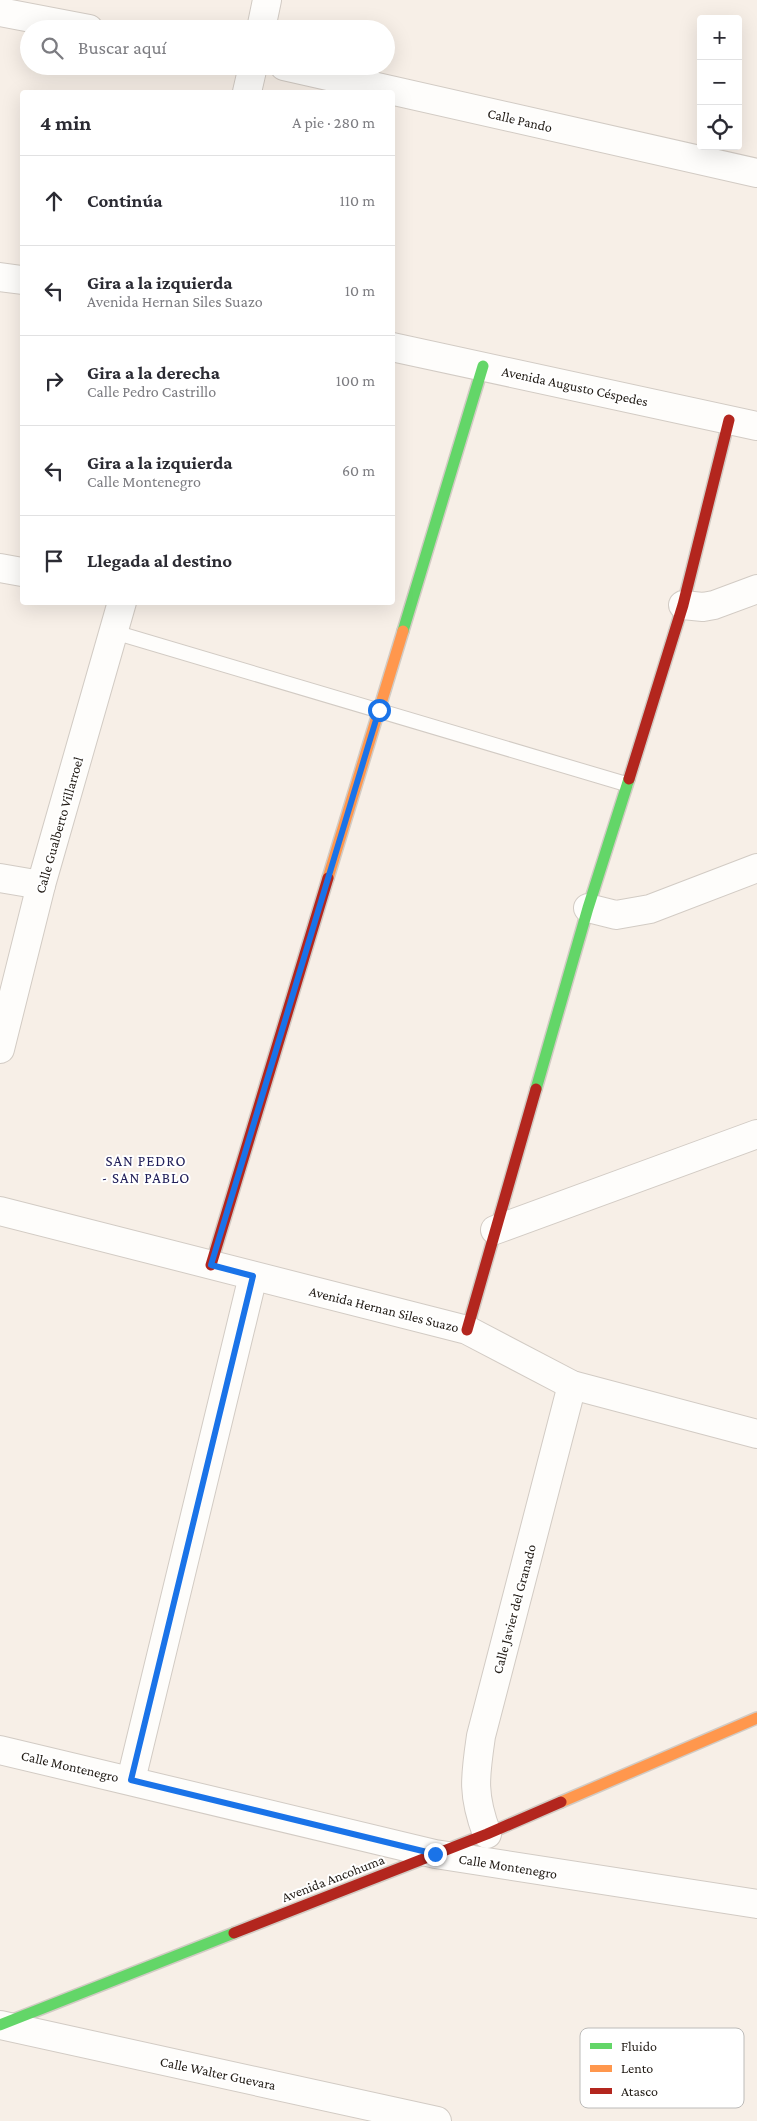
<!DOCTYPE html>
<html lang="es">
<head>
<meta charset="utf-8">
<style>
  body { margin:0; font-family:"Crimson Pro",serif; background:#f7f7f7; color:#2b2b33 }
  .controls { position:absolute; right:15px; top:15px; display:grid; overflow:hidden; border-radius:5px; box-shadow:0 5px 20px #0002 }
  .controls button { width:45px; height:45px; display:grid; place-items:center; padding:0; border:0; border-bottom:1px solid #e1e1e2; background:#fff; color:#2b2b33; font:25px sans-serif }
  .stop { position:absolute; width:15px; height:15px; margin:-11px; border:4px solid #1a73e8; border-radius:50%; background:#fff }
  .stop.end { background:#1a73e8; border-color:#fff; box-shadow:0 1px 5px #0008 }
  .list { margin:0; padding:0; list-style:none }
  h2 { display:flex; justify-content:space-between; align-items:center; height:65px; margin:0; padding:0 20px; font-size:21px }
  h2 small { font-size:16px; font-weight:400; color:#7c7c81 }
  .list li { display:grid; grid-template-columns:32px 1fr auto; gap:15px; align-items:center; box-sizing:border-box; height:90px; padding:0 20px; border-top:1px solid #e1e1e2 }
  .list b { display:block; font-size:19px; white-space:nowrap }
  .list p { margin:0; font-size:16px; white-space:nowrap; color:#7c7c81 }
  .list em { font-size:16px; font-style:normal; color:#7c7c81 }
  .icon { flex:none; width:28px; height:28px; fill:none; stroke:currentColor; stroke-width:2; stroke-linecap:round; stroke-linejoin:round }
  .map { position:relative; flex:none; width:757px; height:2121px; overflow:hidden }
  .search { position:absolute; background:#fff; box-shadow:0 5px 20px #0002; left:20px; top:20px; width:375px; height:55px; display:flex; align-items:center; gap:12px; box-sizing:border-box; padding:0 18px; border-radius:28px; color:#7c7c81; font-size:19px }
  .panel { position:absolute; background:#fff; box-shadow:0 5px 20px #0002; left:20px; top:90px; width:375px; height:515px; border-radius:5px }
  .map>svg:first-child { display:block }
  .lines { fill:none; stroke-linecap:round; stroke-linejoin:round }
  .lane-casing { stroke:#d2cbc4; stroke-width:16 }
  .street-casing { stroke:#d2cbc4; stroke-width:30 }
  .fast-casing { stroke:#d2cbc4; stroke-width:14 }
  .slow-casing { stroke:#d2cbc4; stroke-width:14 }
  .jam-casing { stroke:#d2cbc4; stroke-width:14 }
  .lane { stroke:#fefdfb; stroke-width:14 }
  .street { stroke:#fefdfb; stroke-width:28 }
  .fast { stroke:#63d668; stroke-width:11 }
  .slow { stroke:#ff974d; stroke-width:11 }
  .jam { stroke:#b3261e; stroke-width:11 }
  .route { stroke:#1a73e8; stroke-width:6 }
  .labels { text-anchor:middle; stroke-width:4; stroke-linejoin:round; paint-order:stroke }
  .street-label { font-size:14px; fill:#211b15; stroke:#fff }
  .neighbourhood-label { font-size:15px; letter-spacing:1px; fill:#22205a; stroke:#fff }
  .key { fill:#fff; stroke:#bcbbb9; stroke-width:1 }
  .key-label { font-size:14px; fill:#211b15 }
</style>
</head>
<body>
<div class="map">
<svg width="757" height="2121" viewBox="0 0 757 2121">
  <rect width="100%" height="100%" fill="#f7efe7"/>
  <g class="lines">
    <g class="lane-casing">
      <path id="lane" d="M114,632L626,784"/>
    </g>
    <g class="street-casing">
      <g id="street">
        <path d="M0,12L89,29"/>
        <path d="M261,29L267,0"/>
        <path d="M284,66L757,173"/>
        <path d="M247,92L253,66"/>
        <path d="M0,277L22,280"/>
        <path d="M392,347L757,426"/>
        <path d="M0,568L22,572"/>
        <path d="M683,605L703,607L714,605L757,589"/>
        <path d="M0,878L41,885"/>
        <path d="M588,908L616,915L650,909L757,868"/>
        <path d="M0,1049L41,885L122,602"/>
        <path d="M0,1211L467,1330L572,1385L757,1434"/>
        <path d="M495,1230L757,1134"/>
        <path d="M0,1750L435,1854L757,1904"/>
        <path d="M131,1780L253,1276"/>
        <path d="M487,1834C472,1794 475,1777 481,1736L572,1385"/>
        <path d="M0,2025L437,2121"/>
      </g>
    </g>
    <g class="fast-casing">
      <g id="fast">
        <path d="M403,631L483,366"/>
        <path d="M536,1089L588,908L629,779"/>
        <path d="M0,2025L234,1933"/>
      </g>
    </g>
    <g class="slow-casing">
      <g id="slow">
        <path d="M328,878L403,631"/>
        <path d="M561,1802L757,1718"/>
      </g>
    </g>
    <g class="jam-casing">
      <g id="jam">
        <path d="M629,779L683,605L729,420"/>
        <path d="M211,1265L328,878"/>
        <path d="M467,1330L536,1089"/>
        <path d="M234,1933L487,1834L561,1802"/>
      </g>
    </g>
    <use href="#lane" class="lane"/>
    <use href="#street" class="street"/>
    <use href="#fast" class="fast"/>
    <use href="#slow" class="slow"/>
    <use href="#jam" class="jam"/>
  </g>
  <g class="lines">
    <path class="route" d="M379,710L211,1265L253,1276L131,1780L435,1854"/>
  </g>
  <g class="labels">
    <g class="street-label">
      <text transform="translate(520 120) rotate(13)" y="5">Calle Pando</text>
      <text transform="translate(575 386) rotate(12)" y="5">Avenida Augusto Céspedes</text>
      <text transform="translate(59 825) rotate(-74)" y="5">Calle Gualberto Villarroel</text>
      <text transform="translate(384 1309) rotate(14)" y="5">Avenida Hernan Siles Suazo</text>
      <text transform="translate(514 1609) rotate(-75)" y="5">Calle Javier del Granado</text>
      <text transform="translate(70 1766) rotate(13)" y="5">Calle Montenegro</text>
      <text transform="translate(508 1866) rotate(9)" y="5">Calle Montenegro</text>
      <text transform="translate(333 1878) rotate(-21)" y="5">Avenida Ancohuma</text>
      <text transform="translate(218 2073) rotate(12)" y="5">Calle Walter Guevara</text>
    </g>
    <g class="neighbourhood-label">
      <text x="146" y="1166">SAN PEDRO<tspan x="146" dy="17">- SAN PABLO</tspan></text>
    </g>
  </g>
  <rect x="580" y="2028" width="164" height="80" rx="8" class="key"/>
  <rect x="590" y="2043" width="22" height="6" fill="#63d668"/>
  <rect x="590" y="2065" width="22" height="7" fill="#ff974d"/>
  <rect x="590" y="2088" width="22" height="6" fill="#b3261e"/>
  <g class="key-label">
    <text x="621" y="2051">Fluido</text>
    <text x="621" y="2073">Lento</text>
    <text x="621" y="2096">Atasco</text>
  </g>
</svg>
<div class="controls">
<button>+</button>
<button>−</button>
<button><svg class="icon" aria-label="locate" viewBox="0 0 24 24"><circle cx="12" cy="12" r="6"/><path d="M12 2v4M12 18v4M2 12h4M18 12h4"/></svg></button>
</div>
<div class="stop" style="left:379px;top:710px"></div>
<div class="stop end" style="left:435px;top:1854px"></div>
<div class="search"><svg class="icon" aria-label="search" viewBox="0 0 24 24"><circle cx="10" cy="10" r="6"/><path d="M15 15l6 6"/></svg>Buscar aquí</div>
<section class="panel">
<h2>4 min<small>A pie · 280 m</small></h2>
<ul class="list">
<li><svg class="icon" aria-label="ahead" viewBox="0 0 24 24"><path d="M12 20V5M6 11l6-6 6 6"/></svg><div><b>Continúa</b></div><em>110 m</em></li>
<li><svg class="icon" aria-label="left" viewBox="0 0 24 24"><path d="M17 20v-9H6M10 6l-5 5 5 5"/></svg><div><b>Gira a la izquierda</b><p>Avenida Hernan Siles Suazo</p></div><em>10 m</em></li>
<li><svg class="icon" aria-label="right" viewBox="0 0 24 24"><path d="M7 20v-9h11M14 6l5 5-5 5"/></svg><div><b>Gira a la derecha</b><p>Calle Pedro Castrillo</p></div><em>100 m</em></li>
<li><svg class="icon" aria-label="left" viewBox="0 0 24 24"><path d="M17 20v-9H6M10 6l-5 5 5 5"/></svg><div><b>Gira a la izquierda</b><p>Calle Montenegro</p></div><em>60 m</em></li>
<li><svg class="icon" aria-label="arrive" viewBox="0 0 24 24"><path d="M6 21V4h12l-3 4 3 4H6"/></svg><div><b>Llegada al destino</b></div></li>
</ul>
</section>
</div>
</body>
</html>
